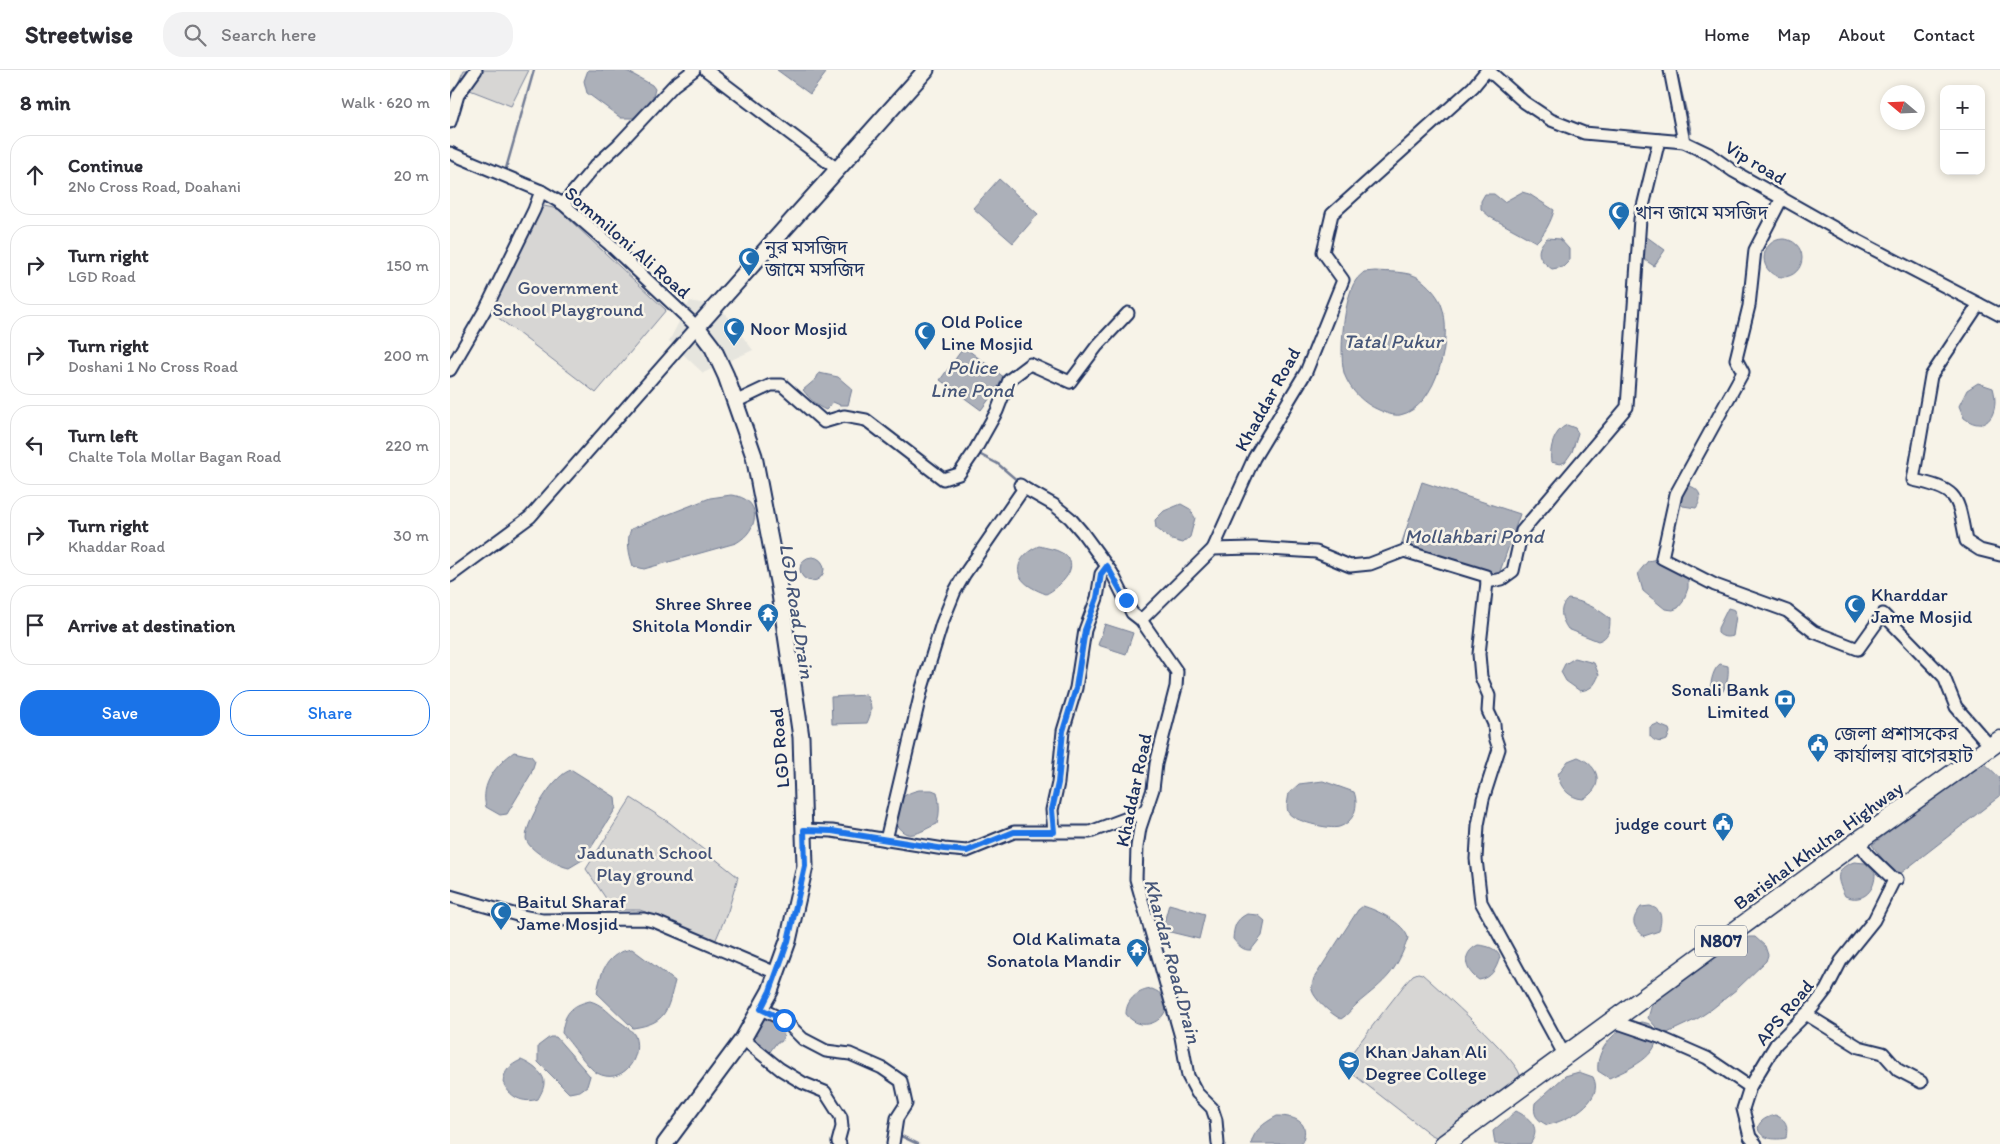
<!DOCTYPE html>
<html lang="en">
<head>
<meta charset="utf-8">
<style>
  body { margin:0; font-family:Itim,"Noto Sans Bengali",sans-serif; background:#f2f2f3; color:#2b2b33 }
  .controls { position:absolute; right:15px; top:15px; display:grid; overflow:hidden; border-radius:10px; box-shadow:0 2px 8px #0003 }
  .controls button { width:45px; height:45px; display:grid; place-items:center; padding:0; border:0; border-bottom:1px solid #e1e1e2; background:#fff; color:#2b2b33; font:25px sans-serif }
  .compass { position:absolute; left:1430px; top:15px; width:45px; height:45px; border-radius:50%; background:#fff; box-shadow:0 2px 8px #0003; rotate:289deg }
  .stop { position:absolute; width:15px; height:15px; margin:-11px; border:4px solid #1a73e8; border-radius:50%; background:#fff }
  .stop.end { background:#1a73e8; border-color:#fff; box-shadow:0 1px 5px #0008 }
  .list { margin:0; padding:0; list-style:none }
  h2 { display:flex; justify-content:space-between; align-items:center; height:65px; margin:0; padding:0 20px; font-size:21px }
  h2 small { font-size:16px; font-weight:400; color:#7c7c81 }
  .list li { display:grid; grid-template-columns:32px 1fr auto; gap:15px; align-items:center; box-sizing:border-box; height:80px; margin:0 10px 10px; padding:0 10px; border:1px solid #e1e1e2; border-radius:20px }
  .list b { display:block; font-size:19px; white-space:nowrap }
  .list p { margin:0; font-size:16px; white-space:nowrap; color:#7c7c81 }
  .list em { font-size:16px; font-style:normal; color:#7c7c81 }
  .actions { display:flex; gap:10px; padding:15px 20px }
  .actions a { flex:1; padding:11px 0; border:1px solid #1a73e8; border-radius:20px; text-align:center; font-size:18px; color:#1a73e8 }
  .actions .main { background:#1a73e8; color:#fff }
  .icon { flex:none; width:28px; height:28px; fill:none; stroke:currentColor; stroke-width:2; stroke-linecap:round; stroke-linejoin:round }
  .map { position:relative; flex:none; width:1550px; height:1074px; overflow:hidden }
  header { display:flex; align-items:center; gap:30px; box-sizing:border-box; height:70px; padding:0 25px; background:#fff; border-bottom:1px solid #e1e1e2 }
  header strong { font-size:24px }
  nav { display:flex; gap:28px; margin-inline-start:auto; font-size:18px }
  .search { width:350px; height:45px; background:#f2f2f3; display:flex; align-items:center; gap:12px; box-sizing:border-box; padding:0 18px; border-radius:20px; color:#7c7c81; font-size:19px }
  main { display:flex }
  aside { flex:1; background:#fff }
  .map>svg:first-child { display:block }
  .built { fill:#e6e5de }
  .green { fill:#d7d6d4; stroke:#798299 }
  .water { fill:#acb0b9; stroke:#727c95 }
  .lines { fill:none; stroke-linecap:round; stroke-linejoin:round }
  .stream { stroke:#727c95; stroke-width:2.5 }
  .minor-casing { stroke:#1b2f5e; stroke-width:15 }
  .major-casing { stroke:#1b2f5e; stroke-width:19 }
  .highway-casing { stroke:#1b2f5e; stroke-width:21 }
  .minor { stroke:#f7f3e8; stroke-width:11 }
  .major { stroke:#f7f3e8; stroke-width:15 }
  .highway { stroke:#f7f3e8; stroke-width:18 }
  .route { stroke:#1a73e8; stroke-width:6 }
  .labels { text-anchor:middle; stroke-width:5; stroke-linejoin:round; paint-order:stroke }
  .shield { fill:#f7f3e8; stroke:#5d6a87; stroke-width:1 }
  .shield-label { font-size:18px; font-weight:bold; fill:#1b2f5e }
  .street-label { font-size:19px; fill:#1b2f5e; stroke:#f7f3e8 }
  .poi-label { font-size:19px; fill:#1b2f5e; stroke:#f7f3e8; text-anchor:start }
  .park-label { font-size:19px; fill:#415076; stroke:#f7f3e8 }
  .water-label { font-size:20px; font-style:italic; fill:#465679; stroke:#f7f3e8 }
</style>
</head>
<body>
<header>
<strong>Streetwise</strong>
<div class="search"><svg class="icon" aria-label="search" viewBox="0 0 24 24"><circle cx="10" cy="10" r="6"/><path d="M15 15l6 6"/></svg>Search here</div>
<nav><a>Home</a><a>Map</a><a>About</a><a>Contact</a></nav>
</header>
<main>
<aside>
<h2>8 min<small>Walk · 620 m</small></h2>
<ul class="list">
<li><svg class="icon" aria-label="ahead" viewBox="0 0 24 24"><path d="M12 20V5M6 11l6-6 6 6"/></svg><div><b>Continue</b><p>2No Cross Road, Doahani</p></div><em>20 m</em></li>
<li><svg class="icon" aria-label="right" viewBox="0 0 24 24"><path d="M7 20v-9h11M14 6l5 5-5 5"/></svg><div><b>Turn right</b><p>LGD Road</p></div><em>150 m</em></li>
<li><svg class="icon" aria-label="right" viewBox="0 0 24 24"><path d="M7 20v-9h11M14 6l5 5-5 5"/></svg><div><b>Turn right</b><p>Doshani 1 No Cross Road</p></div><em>200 m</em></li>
<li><svg class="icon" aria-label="left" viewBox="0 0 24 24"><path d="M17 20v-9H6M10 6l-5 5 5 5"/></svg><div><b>Turn left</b><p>Chalte Tola Mollar Bagan Road</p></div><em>220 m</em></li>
<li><svg class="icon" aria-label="right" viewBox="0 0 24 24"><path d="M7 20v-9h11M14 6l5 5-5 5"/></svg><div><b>Turn right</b><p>Khaddar Road</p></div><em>30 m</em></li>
<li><svg class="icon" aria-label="arrive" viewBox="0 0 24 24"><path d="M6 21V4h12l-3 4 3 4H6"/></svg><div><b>Arrive at destination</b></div></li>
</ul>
<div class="actions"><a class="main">Save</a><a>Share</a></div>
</aside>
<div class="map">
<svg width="1550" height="1074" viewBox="0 0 1550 1074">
  <rect width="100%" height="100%" fill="#f7f3e8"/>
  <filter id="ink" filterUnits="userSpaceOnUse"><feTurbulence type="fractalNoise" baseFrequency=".02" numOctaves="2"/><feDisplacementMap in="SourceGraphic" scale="10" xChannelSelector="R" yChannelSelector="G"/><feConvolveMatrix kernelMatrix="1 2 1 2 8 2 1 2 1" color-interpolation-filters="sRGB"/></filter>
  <g filter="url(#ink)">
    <path class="built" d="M240,231L270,237L303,280L253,303L219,271Z"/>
    <g class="green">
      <path d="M14,0H79L61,36L7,15Z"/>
      <path d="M94,136L108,139L216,240L146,323L46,246C43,220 80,159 94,136Z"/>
      <path d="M181,728L220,753L288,807L278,841L264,874L224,853L190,840H161L155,827L136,799Z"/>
      <path d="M968,903L972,904C989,919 1066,988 1070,1005L1068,1010L993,1066L988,1068L980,1064L895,998L893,994L955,914L963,905Z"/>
    </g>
    <g class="water">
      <path d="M138,0H175L202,15L205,19L201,35L187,48H171L137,23L134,11Z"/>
      <path d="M327,0H372L376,3L360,24Z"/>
      <path d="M549,109L588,144L563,173L523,138Z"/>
      <path d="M1072,122L1079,124L1104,140C1102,150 1094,165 1086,172L1040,147L1031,139V131L1035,124H1044L1054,132Z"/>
      <path d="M1197,167L1215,180L1204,196L1186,184Z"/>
      <path d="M1097,168L1110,169L1119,179V191L1113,197L1102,199C1088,189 1084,181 1097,168Z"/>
      <circle cx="1333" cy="188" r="19"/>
      <path d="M925,201C938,202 958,201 969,208C978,215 987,224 991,234C1004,265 987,338 950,345C944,346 935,343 929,340C914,334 901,321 895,306C888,287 894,226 906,210C908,207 912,204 914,202Z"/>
      <path d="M514,277L555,308L531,340L490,310Z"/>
      <path d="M369,303L388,307L402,319L398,335H390L383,332L376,340C366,336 360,329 353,320L366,309Z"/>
      <path d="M1528,313L1543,318C1550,341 1538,366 1514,348L1509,336L1517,320Z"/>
      <path d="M1117,355L1125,358L1128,363L1122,382L1115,392L1110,394L1101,392C1099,379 1104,360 1117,355Z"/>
      <path d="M972,412L1070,444L1047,510L950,478Z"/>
      <path d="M1234,415C1248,416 1255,426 1246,438L1233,436L1228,432Z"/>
      <path d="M281,425C313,428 310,460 286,473L194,499L183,496C179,484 176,471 181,459L260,428Z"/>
      <path d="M731,434L740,439L745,448L740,467L733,473L722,470L706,458L705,450L714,441Z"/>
      <path d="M589,476C596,478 606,479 612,483C634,495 609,518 596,524C591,522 586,520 581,517C559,504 569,484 589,476Z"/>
      <circle cx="362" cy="499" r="12"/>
      <path d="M1212,488L1231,499L1238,508V518L1233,532L1228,538L1223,540L1215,539L1193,521L1188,503L1198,491Z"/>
      <path d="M1118,529C1131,530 1151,540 1160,549C1160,559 1159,568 1148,571L1118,559C1111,549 1108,538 1118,529Z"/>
      <path d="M1278,538L1285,540L1286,546L1283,566C1277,568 1272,567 1268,563V558Z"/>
      <path d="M655,554L683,563L676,584L648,575Z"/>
      <path d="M1125,588L1144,593L1149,605C1144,616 1142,619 1130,621L1116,611L1111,602L1115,594Z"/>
      <path d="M1270,594L1278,596C1279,606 1277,617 1270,625L1262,623L1260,620C1261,611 1263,599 1270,594Z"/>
      <path d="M416,625C423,636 422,642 417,653L382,654L381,627Z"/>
      <path d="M1207,654L1219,659L1220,662L1217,670C1211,673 1204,672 1200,666V657Z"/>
      <path d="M64,682L81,686L85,691L81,704L57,744L50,745L36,737C30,714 46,695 64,682Z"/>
      <path d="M1128,687C1150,696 1155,717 1133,729C1119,728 1109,717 1108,704L1118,691Z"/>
      <path d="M1530,689L1550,708V726L1446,807L1422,775Z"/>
      <path d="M122,700L165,727L166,738L134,789L119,798C108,796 77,780 76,768C76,751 105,702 122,700Z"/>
      <path d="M873,711L904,722C909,735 905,752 889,757C880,760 842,751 838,742C836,736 838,730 839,723L849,714Z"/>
      <path d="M469,720H482L487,722C490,734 490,743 487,754C468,762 457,774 444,751C449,732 448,725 469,720Z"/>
      <path d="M1404,792L1415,793L1425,802C1426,820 1413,834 1395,826C1387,810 1383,799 1404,792Z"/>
      <path d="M719,834L755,844L749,869L712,860Z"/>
      <path d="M913,836C927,840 954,853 958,868C946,903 936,910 908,933C902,938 898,945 891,949C882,945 864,929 862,920C861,916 863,912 864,908L908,840Z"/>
      <path d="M1200,836C1213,840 1212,849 1209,861L1194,866C1181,855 1181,850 1191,837Z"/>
      <path d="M797,844L808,845L815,851L812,866L801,880C793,881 788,875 783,869C784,857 785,850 797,844Z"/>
      <path d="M1299,867H1305L1315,876L1318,885L1316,891L1287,919L1262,939L1247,949L1213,965L1198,948L1203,931L1274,878Z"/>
      <path d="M1028,875C1038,876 1046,878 1050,887C1046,899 1042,908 1029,910C1014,900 1011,883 1028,875Z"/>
      <path d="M182,879L225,911C217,941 217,953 183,958L147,923C151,901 157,883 182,879Z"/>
      <path d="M702,919C738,933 698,973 676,944C676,929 689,920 702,919Z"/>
      <path d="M140,931C151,934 157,941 165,948C171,953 182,959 185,966C193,989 171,1016 147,1003C138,998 120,972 112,963C114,944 121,935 140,931Z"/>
      <path d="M319,948C331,950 338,962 331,972H327L319,983L316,984L313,983L311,976L300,967L311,949Z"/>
      <path d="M1191,952C1198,953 1203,954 1205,962C1214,985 1175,1001 1159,1008L1148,1001C1146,984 1158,968 1172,959C1177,956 1185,954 1191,952Z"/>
      <path d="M100,967H106L140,1006L137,1016L130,1021L119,1023L88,992V976Z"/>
      <path d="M71,990C79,993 95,1003 94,1013C94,1019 90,1025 88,1029C73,1034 59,1027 53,1012C54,1001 60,995 71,990Z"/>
      <path d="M1129,1002L1143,1007C1156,1031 1115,1052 1097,1055C1086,1049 1083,1045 1085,1033L1115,1006Z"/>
      <path d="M1066,1041C1080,1048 1092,1058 1080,1074H1045L1043,1061Z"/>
      <path d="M1325,1045C1337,1050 1338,1055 1336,1068C1308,1074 1296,1052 1325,1045Z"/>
      <path d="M827,1046C846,1046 862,1053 851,1074H801C804,1060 814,1053 827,1046Z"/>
    </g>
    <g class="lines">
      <g class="stream">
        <path d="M1226,0L1241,63"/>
        <path d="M55,102L84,0"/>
        <path d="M529,384L548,394L569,412"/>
        <path d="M447,1064L468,1074"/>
      </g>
      <g class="minor-casing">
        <g id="minor">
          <path d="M256,0L387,99"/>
          <path d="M1038,0L1074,32L1101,50L1134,63L1234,72L1259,84L1283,101L1404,169L1550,245"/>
          <path d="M1220,0L1234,72"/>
          <path d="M0,52L8,25L26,0"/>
          <path d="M0,83L91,121L113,134L158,173L247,257L80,447L0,506"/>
          <path d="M1332,128L1305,180L1299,236L1286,289L1293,302L1226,424L1212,488L1265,515L1337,541L1364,562L1408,579L1433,544L1494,607L1506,637L1541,677"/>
          <path d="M113,134L146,95L168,75L224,15L244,0"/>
          <path d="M1529,234L1481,306L1463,410C1511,420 1507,427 1516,471L1530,480L1550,485"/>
          <path d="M0,300L36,238L84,140L91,121"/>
          <path d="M285,332L321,315H332L374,352L394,346L416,350L493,409L509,404L524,382L547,341L559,310L580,294L620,312L647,276L678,243"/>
          <path d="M574,418L604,435L620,448L632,462L662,503L682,543L691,550L727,602L726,617L706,694L703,719L690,758L687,777L686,809L731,967L738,1006L747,1023L762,1038L766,1050L768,1074"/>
          <path d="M763,479L804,388L856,302L893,210L873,182L882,144L1023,17L1037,0"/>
          <path d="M1037,512L1052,509L1063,501L1072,461L1177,337L1190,149L1209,70"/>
          <path d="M691,550L763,479L803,478L866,482L900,496L920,494L954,481L1036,506L1037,512L1029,584L1031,607L1039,626L1038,641L1044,654L1045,667L1049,679L1033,729L1028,755L1026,789L1031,832L1115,986"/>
          <path d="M354,760L382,761L494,779L517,781L564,762H640L696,741"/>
          <path d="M604,762L602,740L608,713L613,661L626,618L635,560L647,528L651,504L657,496"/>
          <path d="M436,770L472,618L492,553L505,521L514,505L574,418L570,415"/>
          <path d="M1408,771L1418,785L1444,810"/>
          <path d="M0,826L67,845L92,850L194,849L206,852L326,903"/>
          <path d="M311,939L334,950L353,969L376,981L400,984L432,998L451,1011L456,1034L447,1048L443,1074"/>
          <path d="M1356,944L1409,977L1433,983L1448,1000L1471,1012"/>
          <path d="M1162,951L1209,967L1257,988L1300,1017L1326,974L1363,937L1376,920L1391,891L1424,850L1444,810L1447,809"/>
          <path d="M293,969L330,999L353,1013L375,1022L391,1047L392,1057L388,1072L390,1074"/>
          <path d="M1300,1017L1293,1039L1300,1067L1306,1074"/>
        </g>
      </g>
      <g class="major-casing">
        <path id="major" d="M215,1074L293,969L320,921L338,871L355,796L351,667L329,517L304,386L276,306L263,278L247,257L476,0"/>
      </g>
      <g class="highway-casing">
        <path id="highway" d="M994,1074L1408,771L1550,670"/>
      </g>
      <use href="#minor" class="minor"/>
      <use href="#major" class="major"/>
      <use href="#highway" class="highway"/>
    </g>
  </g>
  <g class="lines" filter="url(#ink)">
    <path class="route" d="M334,950L311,939L320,921L338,871L355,796L354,760L382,761L494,779L517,781L564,762H604L602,740L608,713L613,661L626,618L635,560L647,528L651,504L657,496L676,530"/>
  </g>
  <defs>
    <g id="mosque-pin" transform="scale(1.125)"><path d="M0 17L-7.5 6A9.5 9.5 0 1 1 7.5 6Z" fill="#1f6fb2" stroke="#f7f3e8"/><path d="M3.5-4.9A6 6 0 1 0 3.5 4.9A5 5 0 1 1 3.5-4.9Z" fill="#fff"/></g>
    <g id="temple-pin" transform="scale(1.125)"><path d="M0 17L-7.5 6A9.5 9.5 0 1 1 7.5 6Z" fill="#1f6fb2" stroke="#f7f3e8"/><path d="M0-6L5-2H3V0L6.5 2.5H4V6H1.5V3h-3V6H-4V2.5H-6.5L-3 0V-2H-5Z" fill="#fff"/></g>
    <g id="bank-pin" transform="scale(1.125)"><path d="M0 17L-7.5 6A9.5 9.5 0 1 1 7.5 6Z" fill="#1f6fb2" stroke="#f7f3e8"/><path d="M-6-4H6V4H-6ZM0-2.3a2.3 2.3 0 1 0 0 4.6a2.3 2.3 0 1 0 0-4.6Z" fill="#fff"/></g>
    <g id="civic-pin" transform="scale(1.125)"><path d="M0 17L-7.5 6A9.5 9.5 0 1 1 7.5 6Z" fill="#1f6fb2" stroke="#f7f3e8"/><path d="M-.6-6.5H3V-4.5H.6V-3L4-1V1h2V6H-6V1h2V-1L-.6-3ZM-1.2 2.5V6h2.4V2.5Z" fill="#fff"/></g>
    <g id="university-pin" transform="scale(1.125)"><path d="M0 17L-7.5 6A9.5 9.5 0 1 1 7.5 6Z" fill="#1f6fb2" stroke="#f7f3e8"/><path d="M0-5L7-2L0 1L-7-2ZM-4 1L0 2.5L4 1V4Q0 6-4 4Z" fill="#fff"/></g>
  </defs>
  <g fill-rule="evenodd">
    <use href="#mosque-pin" x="1169" y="142"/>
    <use href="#mosque-pin" x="299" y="188"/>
    <use href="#mosque-pin" x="284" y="258"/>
    <use href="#mosque-pin" x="475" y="262"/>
    <use href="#mosque-pin" x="1405" y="535"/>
    <use href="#temple-pin" x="318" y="544"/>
    <use href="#bank-pin" x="1335" y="630"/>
    <use href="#civic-pin" x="1368" y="674"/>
    <use href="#civic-pin" x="1273" y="753"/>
    <use href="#mosque-pin" x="51" y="842"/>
    <use href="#temple-pin" x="687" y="879"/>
    <use href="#university-pin" x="899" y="992"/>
  </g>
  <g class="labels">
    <rect class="shield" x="1245" y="855.5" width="52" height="31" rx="4"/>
    <g class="shield-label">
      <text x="1271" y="877">N807</text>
    </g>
    <g class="street-label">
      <text transform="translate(1306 92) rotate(31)" y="7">Vip road</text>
      <text transform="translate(178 172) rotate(41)" y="7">Sommiloni Ali Road</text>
      <text transform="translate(817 329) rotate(-61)" y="7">Khaddar Road</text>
      <text transform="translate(329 678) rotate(-95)" y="7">LGD Road</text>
      <text transform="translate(683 720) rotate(-78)" y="7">Khaddar Road</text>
      <text transform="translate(1368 775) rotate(-36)" y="7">Barishal Khulna Highway</text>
      <text transform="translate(1334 942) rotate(-50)" y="7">APS Road</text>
    </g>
    <g class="poi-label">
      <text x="1185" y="149">খান জামে মসজিদ</text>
      <text x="315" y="184">নুর মসজিদ<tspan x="315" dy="22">জামে মসজিদ</tspan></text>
      <text x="491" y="258">Old Police<tspan x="491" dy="22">Line Mosjid</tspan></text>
      <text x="300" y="265">Noor Mosjid</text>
      <text x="1421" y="531">Kharddar<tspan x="1421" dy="22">Jame Mosjid</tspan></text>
      <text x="302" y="540" text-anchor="end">Shree Shree<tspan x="302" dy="22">Shitola Mondir</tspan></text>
      <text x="1319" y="626" text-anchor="end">Sonali Bank<tspan x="1319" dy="22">Limited</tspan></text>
      <text x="1384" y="670">জেলা প্রশাসকের<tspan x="1384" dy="22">কার্যালয় বাগেরহাট</tspan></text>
      <text x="1257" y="760" text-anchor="end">judge court</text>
      <text x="67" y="838">Baitul Sharaf<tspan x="67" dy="22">Jame Mosjid</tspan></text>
      <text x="671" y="875" text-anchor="end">Old Kalimata<tspan x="671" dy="22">Sonatola Mandir</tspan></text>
      <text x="915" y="988">Khan Jahan Ali<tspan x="915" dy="22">Degree College</tspan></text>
    </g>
    <g class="park-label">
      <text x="118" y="224">Government<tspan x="118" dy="22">School Playground</tspan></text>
      <text x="195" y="789">Jadunath School<tspan x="195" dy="22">Play ground</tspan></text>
    </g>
    <g class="water-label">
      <text x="943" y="278">Tatal Pukur</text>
      <text x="522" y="304">Police<tspan x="522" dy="23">Line Pond</tspan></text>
      <text x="1024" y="473">Mollahbari Pond</text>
      <text transform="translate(347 541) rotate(81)" y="7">LGD Road Drain</text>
      <text transform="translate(723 891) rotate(75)" y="7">Khardar Road Drain</text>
    </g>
  </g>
</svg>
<div class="controls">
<button>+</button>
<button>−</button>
</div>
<svg class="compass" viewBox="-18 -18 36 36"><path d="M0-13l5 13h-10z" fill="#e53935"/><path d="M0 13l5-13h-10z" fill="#7c7c81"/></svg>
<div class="stop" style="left:334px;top:950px"></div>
<div class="stop end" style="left:676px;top:530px"></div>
</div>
</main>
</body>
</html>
